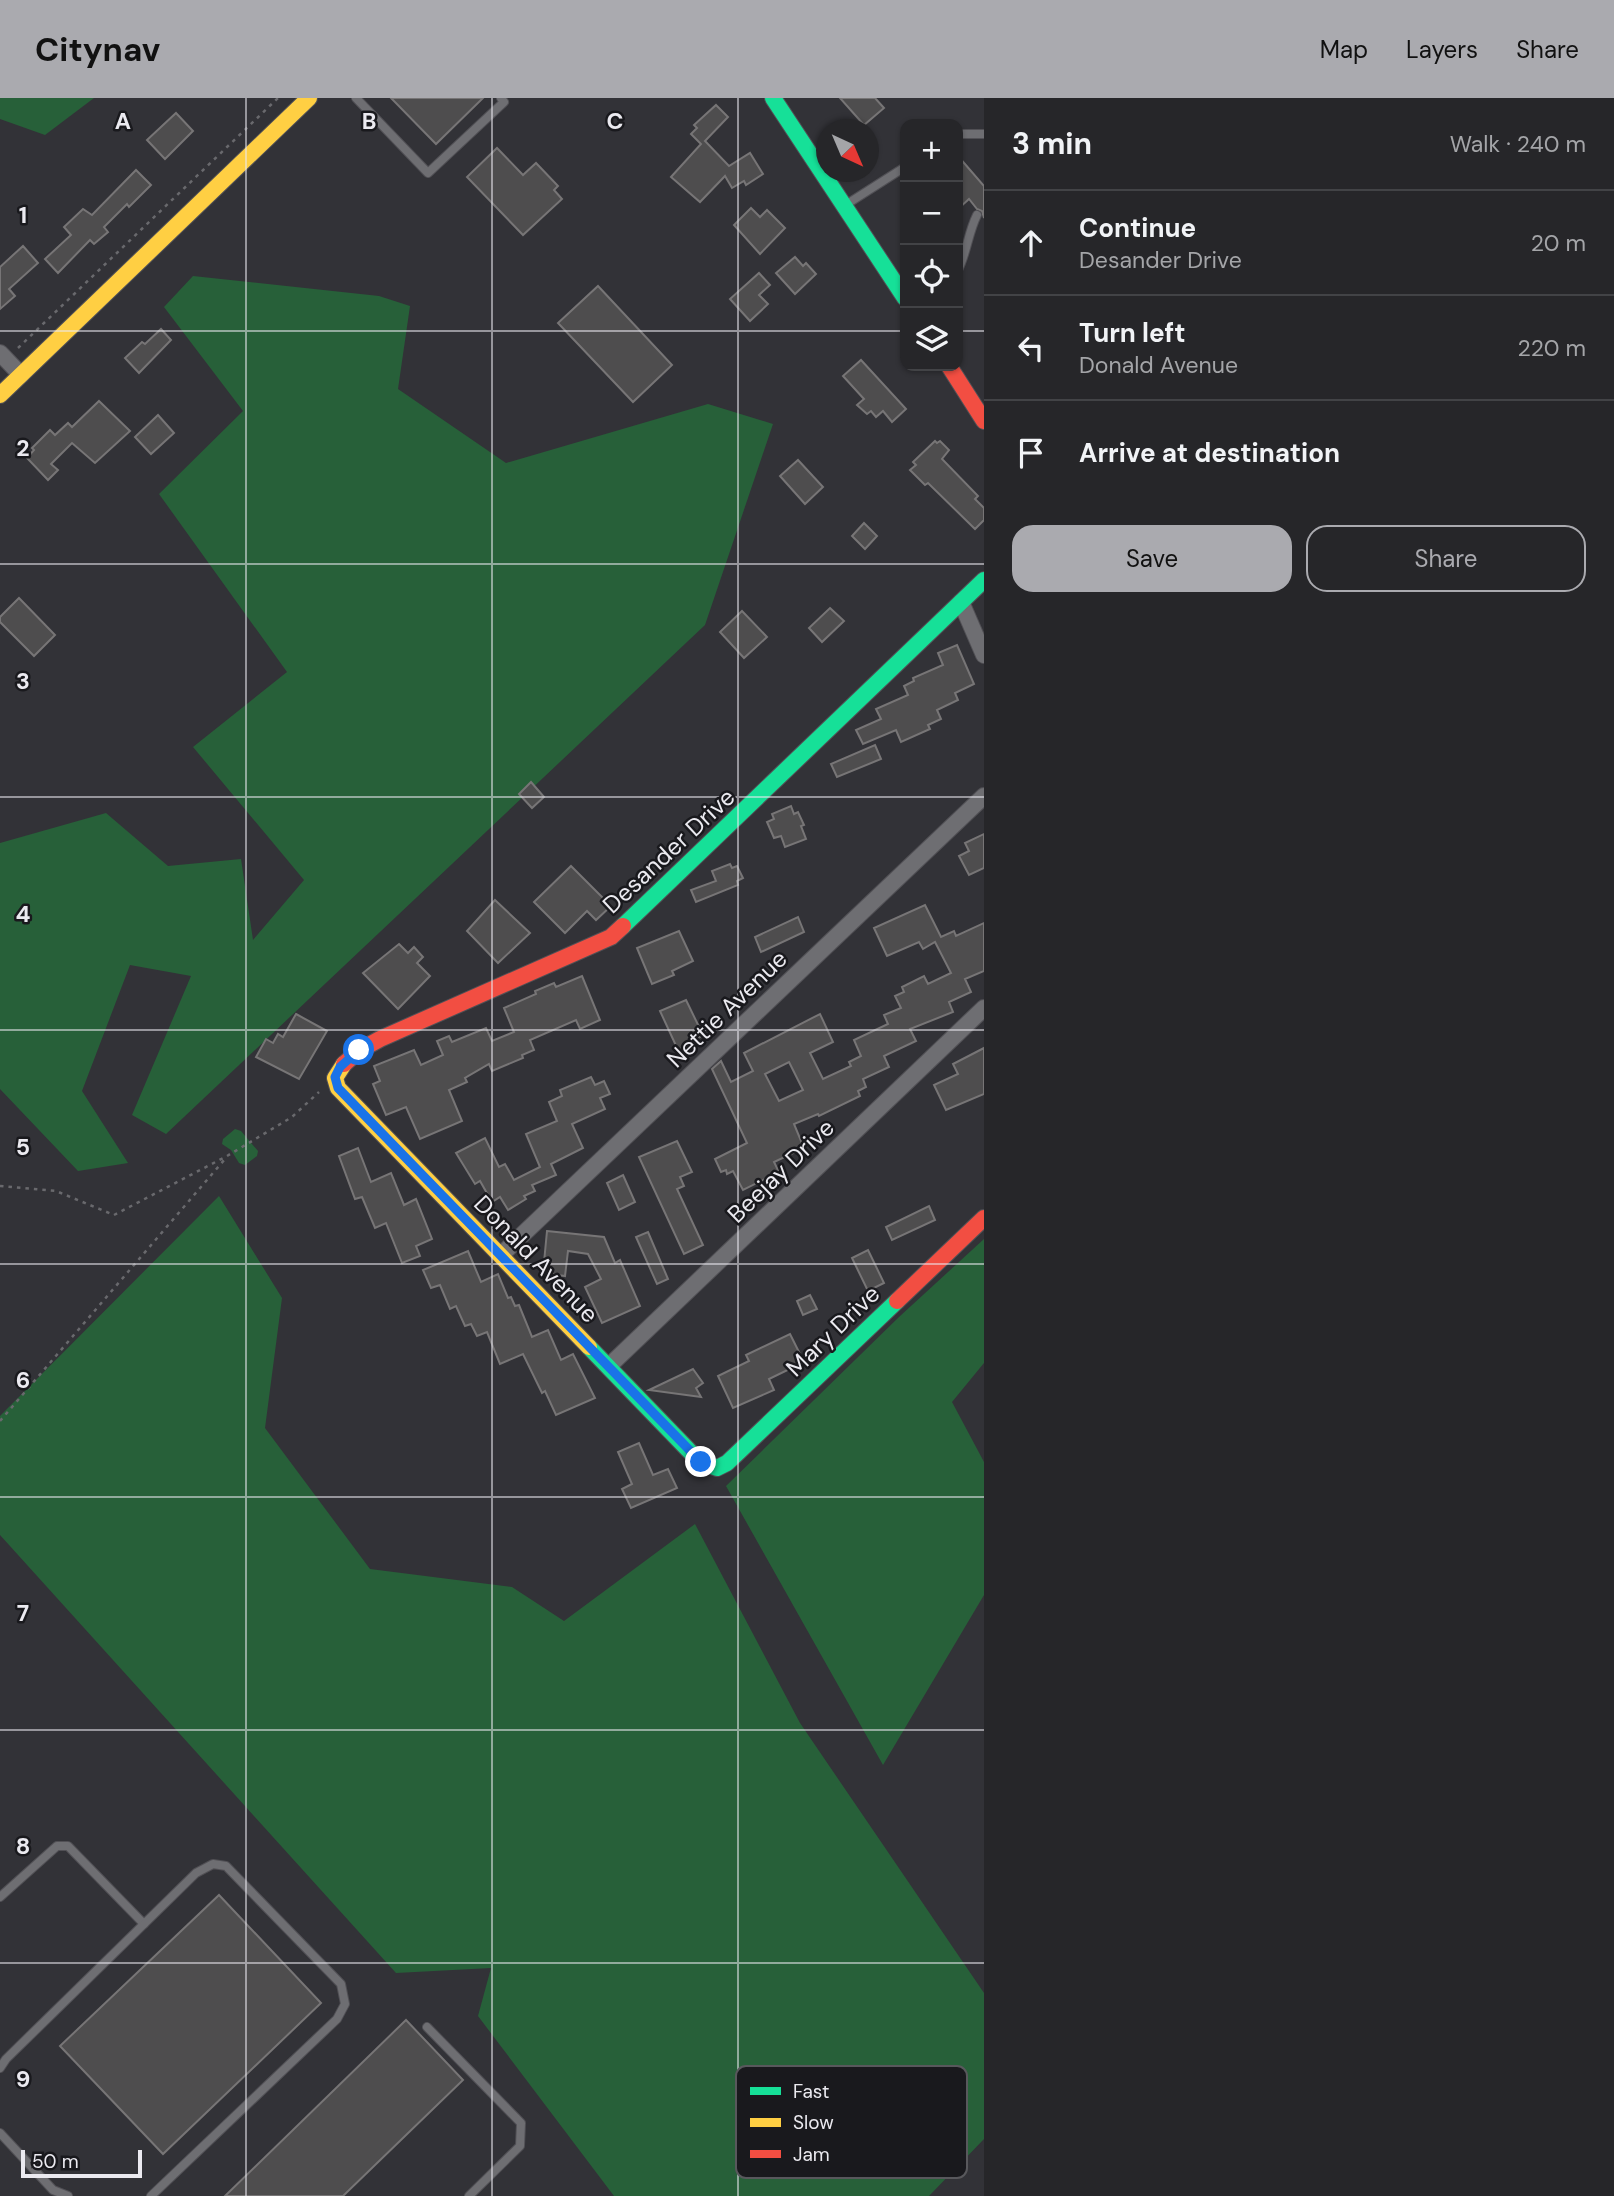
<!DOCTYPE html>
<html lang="en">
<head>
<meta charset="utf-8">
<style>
  body { margin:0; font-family:"DM Sans",sans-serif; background:#2e2e31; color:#f1f3f6 }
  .controls { position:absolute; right:21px; top:21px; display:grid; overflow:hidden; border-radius:14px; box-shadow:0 2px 5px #0004 }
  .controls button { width:63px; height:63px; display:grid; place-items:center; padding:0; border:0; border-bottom:2px solid #424346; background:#262629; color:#f1f3f6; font:35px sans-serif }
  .compass { position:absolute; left:816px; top:21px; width:63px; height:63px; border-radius:50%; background:#262629; box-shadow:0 2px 5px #0004; rotate:136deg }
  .scale { position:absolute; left:21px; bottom:18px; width:121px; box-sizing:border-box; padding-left:7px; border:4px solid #ebeaf0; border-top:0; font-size:19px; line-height:24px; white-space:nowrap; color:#ebeaf0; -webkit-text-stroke:5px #19191d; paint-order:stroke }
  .stop { position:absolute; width:21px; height:21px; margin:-16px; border:5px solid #1a73e8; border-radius:50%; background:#fff }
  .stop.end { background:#1a73e8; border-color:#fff; box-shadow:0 2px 7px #0008 }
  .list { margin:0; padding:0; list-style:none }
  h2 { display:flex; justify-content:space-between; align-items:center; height:91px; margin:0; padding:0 28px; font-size:30px }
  h2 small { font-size:23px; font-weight:400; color:#a4a5a8 }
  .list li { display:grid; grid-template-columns:46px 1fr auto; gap:21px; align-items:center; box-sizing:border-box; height:105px; padding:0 28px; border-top:2px solid #424346 }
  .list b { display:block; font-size:26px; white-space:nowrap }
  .list p { margin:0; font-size:23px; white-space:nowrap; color:#a4a5a8 }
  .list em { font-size:23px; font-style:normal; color:#a4a5a8 }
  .actions { display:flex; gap:14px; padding:21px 28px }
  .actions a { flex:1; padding:16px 0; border:2px solid #aaaaaf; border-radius:21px; text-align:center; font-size:24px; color:#aaaaaf }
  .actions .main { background:#aaaaaf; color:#111 }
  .icon { flex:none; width:38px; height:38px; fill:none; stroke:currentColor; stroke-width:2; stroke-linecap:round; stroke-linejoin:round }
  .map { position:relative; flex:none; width:984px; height:2098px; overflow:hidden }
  header { display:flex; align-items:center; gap:42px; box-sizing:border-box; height:98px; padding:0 35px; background:#aaaaaf; color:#111 }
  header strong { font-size:33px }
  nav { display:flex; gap:38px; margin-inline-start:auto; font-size:24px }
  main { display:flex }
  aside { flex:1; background:#262629 }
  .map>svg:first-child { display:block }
  .green { fill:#276039 }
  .building { fill:#4e4d4e; stroke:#777576; stroke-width:2; fill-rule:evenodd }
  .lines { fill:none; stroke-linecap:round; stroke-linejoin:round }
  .lane-casing { stroke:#515055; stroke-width:10 }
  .street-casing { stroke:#515055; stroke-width:18 }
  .fast-casing { stroke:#515055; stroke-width:18 }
  .slow-casing { stroke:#515055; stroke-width:18 }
  .jam-casing { stroke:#515055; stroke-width:18 }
  .path { stroke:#69696d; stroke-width:2.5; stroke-dasharray:3.5 5; stroke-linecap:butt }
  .lane { stroke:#6e6e72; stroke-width:8 }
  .street { stroke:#6e6e72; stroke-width:16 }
  .fast { stroke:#16e098; stroke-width:16 }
  .slow { stroke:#ffcf43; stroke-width:16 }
  .jam { stroke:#f24e42; stroke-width:16 }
  .route { stroke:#1a73e8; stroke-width:9 }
  .grid { fill:none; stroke:#ebeaf0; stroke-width:2; stroke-opacity:0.55 }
  .labels { text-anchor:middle; stroke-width:5; stroke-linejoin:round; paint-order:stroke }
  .street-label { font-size:24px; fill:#ebeaf0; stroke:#19191d }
  .key { fill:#19191d; stroke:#58585c; stroke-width:2 }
  .key-label { font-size:19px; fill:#ebeaf0 }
  .grid-label { font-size:23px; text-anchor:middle; font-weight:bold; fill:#ebeaf0; stroke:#19191d; stroke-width:5; stroke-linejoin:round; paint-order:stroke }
</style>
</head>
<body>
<header>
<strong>Citynav</strong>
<nav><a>Map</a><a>Layers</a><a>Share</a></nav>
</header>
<main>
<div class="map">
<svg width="984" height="2098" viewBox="0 0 984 2098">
  <rect width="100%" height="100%" fill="#323237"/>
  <g class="green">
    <path d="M0,0H94L45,37L0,21Z"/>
    <path d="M193,178L379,198L410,208L398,291L506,365L708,306L773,326L705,527L166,1036L132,1017L191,878L130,867L82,993L128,1065L78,1073L0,991V745L106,715L168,768L241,761L253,842L304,782L193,649L287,574L159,396L243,313L164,209Z"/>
    <path d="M235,1031L241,1033L258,1053L257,1058L245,1067L239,1065L231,1052L222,1046L223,1041Z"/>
    <path d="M219,1098L282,1200L265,1330L370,1471L512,1489L564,1523L695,1426L800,1625L984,1895V2041L929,2098H614L478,1918L491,1870L396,1875L0,1437V1318Z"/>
    <path d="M984,1141V1265L952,1304L984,1364V1497L883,1667L726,1388L899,1219Z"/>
  </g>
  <g class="building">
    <path d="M391,0H483L436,46Z"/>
    <path d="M840,0H875L884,10L864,27Z"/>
    <path d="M716,7L728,19L705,43L729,68L750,55L763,76L746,87L744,83L732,90L725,78L700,104L671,79L701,46L691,36L697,30L694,27Z"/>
    <path d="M176,15L193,33L165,61L147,42Z"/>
    <path d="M497,50L523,77L536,65L558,88L554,92L562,101L523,137L467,79Z"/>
    <path d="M958,58L984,88V120L982,113L977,111L969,101L958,111Z"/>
    <path d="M136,72L151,87L129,109L127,106L104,129L108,134L94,146L90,142L58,175L45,161L71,137L64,129L83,111L92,117Z"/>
    <path d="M751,110L760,119L767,112L785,130L760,156L734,127Z"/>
    <path d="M23,148L38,165L9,191L15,198L0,211V169Z"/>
    <path d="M795,159L803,168L806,165L816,176L795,196L776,175Z"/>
    <path d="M759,175L770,187L759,197L768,206L750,223L730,201Z"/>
    <path d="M598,188L672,267L633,304L558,225Z"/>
    <path d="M161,231L171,242L139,275L125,260L142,244L145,246Z"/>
    <path d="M861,262L906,311L892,324L883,313L876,319L871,313L867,316L857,307L864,301L843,278Z"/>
    <path d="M99,303L130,333L95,365L72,345L51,366L58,372L48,382L27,360L34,352L32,350L50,332L55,337L68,325L72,329Z"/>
    <path d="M158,317L174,335L151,356L135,339Z"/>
    <path d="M935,343L937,345L940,343L949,352L942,361L978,398L975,401L984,410V422L975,431L928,385L925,387L910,372L916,367L913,364Z"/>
    <path d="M798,362L823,389L805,406L780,378Z"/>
    <path d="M864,425L877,438L865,451L852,438Z"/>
    <path d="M19,500L55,537L34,558L0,524V519Z"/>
    <path d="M830,510L844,523L822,544L809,530Z"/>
    <path d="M742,513L767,539L744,560L720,534Z"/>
    <path d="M957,547L974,586L955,595L958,602L937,612L941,621L928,627L930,631L901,644L896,632L863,646L856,632L881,621L876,611L908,597L904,588L914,583L913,580L943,567L938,555Z"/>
    <path d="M875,647L881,661L837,679L831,666Z"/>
    <path d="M531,684L544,699L532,710L519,696Z"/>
    <path d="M791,708L794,716L798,714L804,727L801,728L806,741L785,749L781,738L774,740L767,724L774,721L772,716Z"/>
    <path d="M984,736V770L969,777L959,758L969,753L965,745Z"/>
    <path d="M730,766L732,770L737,768L743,780L737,783L738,787L696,804L691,792L716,783L712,773Z"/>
    <path d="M571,768L611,808L596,822L587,813L565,835L534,804Z"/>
    <path d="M495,802L530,835L498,865L467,833Z"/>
    <path d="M925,807L941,839L954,833L956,838L984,825V873L965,881L971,894L949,904L953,914L910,931L916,943L884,958L889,969L863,981L866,989L858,993L860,998L819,1018L818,1016L794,1026L804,1050L774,1064L779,1074L743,1092L733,1073L727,1076L726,1072L721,1074L715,1061L747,1045L712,971L721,963L731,984L753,973L744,955L820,916L833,944L810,955L823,981L851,968L849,964L861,958L854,942L888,926L884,917L901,910L895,898L904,894L902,889L924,878L928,886L951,875L935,844L923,851L919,844L887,858L874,830ZM789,964L803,992L779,1003L765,976Z"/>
    <path d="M798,819L804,834L761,854L755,839Z"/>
    <path d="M679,833L693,863L672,873L674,877L652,886L637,850Z"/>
    <path d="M399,846L408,855L414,849L423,859L417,865L430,878L398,911L363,875Z"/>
    <path d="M582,878L600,922L580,931L576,922L530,942L534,952L522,957L523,960L492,973L489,966L465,980L467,984L449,992L462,1023L420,1041L406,1009L386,1017L373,986L380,983L374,968L414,952L421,967L443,957L437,943L449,938L452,944L486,930L492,943L514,934L504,910L536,896L535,893L554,885L556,889Z"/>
    <path d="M686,902L703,937L678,952L660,913Z"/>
    <path d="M296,916L327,933L299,981L256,959L266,941L273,945L278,936L283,939Z"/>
    <path d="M984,950V996L946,1012L934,987L958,976L953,966Z"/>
    <path d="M591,979L595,987L604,983L610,996L600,1000L605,1011L572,1026L583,1050L551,1066L556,1077L532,1087L535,1093L524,1098L526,1101L508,1112L500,1099L492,1104L480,1083L475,1086L456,1055L485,1040L499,1069L505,1066L514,1082L540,1069L526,1036L557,1023L549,1004L562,998L560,992Z"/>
    <path d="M677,1043L692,1074L680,1079L684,1088L677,1091L703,1147L684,1156L639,1059Z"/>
    <path d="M358,1050L371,1084L391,1075L404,1107L416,1101L432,1141L416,1148L420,1158L402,1165L386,1125L375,1130L362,1099L355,1101L339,1058Z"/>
    <path d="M623,1077L635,1104L619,1112L607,1085Z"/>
    <path d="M929,1108L935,1122L892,1142L886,1129Z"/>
    <path d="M547,1133L604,1139L615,1165L620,1162L640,1208L602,1225L585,1189L601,1181L588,1156L568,1153L565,1178L543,1175Z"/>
    <path d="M648,1134L668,1181L657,1186L636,1139Z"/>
    <path d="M868,1152L884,1185L868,1193L852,1160Z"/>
    <path d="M468,1153L481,1184L498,1176L508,1200L511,1199L515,1208L519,1207L532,1239L548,1232L561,1262L573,1256L595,1300L556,1317L545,1293L542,1295L523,1256L500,1266L487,1234L477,1238L471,1226L465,1228L456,1208L450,1211L440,1187L431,1190L423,1172Z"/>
    <path d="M810,1197L817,1211L803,1217L797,1203Z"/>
    <path d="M790,1236L804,1264L769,1281L774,1292L733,1310L718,1278L749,1263L746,1257Z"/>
    <path d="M693,1271L703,1285L696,1290L701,1299L649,1292Z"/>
    <path d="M639,1345L653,1377L668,1371L677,1390L631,1410L622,1391L632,1386L618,1354Z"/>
    <path d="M219,1797L321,1905L163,2056L60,1948Z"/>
    <path d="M406,1922L463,1982L343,2098H225Z"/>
  </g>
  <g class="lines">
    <g class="lane-casing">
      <g id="lane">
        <path d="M356,0L428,75L504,4L501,0"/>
        <path d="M958,36H984"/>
        <path d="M847,106L905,69"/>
        <path d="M958,172C967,154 968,135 977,117"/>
        <path d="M0,1799L57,1748H68L144,1826"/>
        <path d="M427,1929L521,2025L520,2048L469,2098"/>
        <path d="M0,1970L6,1961L196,1775L213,1766L226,1768L341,1886L345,1906L337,1921L151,2098"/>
        <path d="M0,2035L53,2092L68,2098"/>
      </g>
    </g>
    <g class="street-casing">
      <g id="street">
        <path d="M0,255L21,277"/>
        <path d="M961,504L984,557"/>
        <path d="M501,1157L984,698"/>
        <path d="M609,1268L984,910"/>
      </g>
    </g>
    <g class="fast-casing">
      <g id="fast">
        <path d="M773,0L905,200"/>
        <path d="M623,828L984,482"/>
        <path d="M589,1249L700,1364L717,1370L727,1365L897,1203"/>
      </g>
    </g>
    <g class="slow-casing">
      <g id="slow">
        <path d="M0,297L309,0"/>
        <path d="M344,966L335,980L338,990L589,1249"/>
      </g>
    </g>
    <g class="jam-casing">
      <g id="jam">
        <path d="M949,268L984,323"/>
        <path d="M344,966L360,952L380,941L611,839L623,828"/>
        <path d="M897,1203L984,1120"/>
      </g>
    </g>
    <g class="path">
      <path d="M18,250L278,0"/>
      <path d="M0,1088L56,1093L114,1117L227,1058L292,1019L319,994"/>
      <path d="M0,1323L225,1061"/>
    </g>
    <use href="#lane" class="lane"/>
    <use href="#street" class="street"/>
    <use href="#fast" class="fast"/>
    <use href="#slow" class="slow"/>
    <use href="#jam" class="jam"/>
  </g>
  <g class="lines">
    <path class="route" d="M359,952L340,969L335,979L338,990L701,1364"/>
  </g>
  <path class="grid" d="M246,0V2098M492,0V2098M738,0V2098M0,233H905M958,233H984M0,466H984M0,699H984M0,932H984M0,1166H984M0,1399H984M0,1632H984M0,1865H984"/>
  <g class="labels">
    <g class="street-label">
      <text transform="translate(669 753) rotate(-43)" y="8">Desander Drive</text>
      <text transform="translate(727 911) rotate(-44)" y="8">Nettie Avenue</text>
      <text transform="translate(781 1073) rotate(-44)" y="8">Beejay Drive</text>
      <text transform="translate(536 1161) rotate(46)" y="8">Donald Avenue</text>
      <text transform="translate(833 1233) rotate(-44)" y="8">Mary Drive</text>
    </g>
  </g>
  <rect x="736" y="1968" width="231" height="112" rx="10" class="key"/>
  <rect x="750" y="1989" width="31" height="8" fill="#16e098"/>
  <rect x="750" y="2020" width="31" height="9" fill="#ffcf43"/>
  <rect x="750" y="2052" width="31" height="8" fill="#f24e42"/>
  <g class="key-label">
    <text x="793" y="2000">Fast</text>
    <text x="793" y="2031">Slow</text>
    <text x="793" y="2063">Jam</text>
  </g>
  <g class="grid-label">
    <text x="123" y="31">A</text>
    <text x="369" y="31">B</text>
    <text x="615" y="31">C</text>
    <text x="23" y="125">1</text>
    <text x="23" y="358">2</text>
    <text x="23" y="591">3</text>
    <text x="23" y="824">4</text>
    <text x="23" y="1057">5</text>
    <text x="23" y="1290">6</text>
    <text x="23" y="1523">7</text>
    <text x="23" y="1756">8</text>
    <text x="23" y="1989">9</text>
  </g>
</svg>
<div class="controls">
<button>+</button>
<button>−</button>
<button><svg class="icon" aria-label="locate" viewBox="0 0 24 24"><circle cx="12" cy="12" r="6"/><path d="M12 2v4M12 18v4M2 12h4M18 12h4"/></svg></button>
<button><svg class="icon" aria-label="layers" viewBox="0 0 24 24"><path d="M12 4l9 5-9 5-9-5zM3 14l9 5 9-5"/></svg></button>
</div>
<svg class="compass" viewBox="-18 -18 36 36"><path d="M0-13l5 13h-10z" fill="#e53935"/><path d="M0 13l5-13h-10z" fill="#a4a5a8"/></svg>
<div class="scale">50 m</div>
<div class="stop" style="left:359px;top:952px"></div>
<div class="stop end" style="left:701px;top:1364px"></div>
</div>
<aside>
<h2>3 min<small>Walk · 240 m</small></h2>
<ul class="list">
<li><svg class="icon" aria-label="ahead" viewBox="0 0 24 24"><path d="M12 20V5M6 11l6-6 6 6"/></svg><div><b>Continue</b><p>Desander Drive</p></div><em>20 m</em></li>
<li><svg class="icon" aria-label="left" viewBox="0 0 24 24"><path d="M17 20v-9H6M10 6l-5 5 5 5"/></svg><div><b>Turn left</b><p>Donald Avenue</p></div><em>220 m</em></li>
<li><svg class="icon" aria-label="arrive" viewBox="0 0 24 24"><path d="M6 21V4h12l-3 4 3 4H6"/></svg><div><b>Arrive at destination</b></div></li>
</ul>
<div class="actions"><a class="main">Save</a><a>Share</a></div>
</aside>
</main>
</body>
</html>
